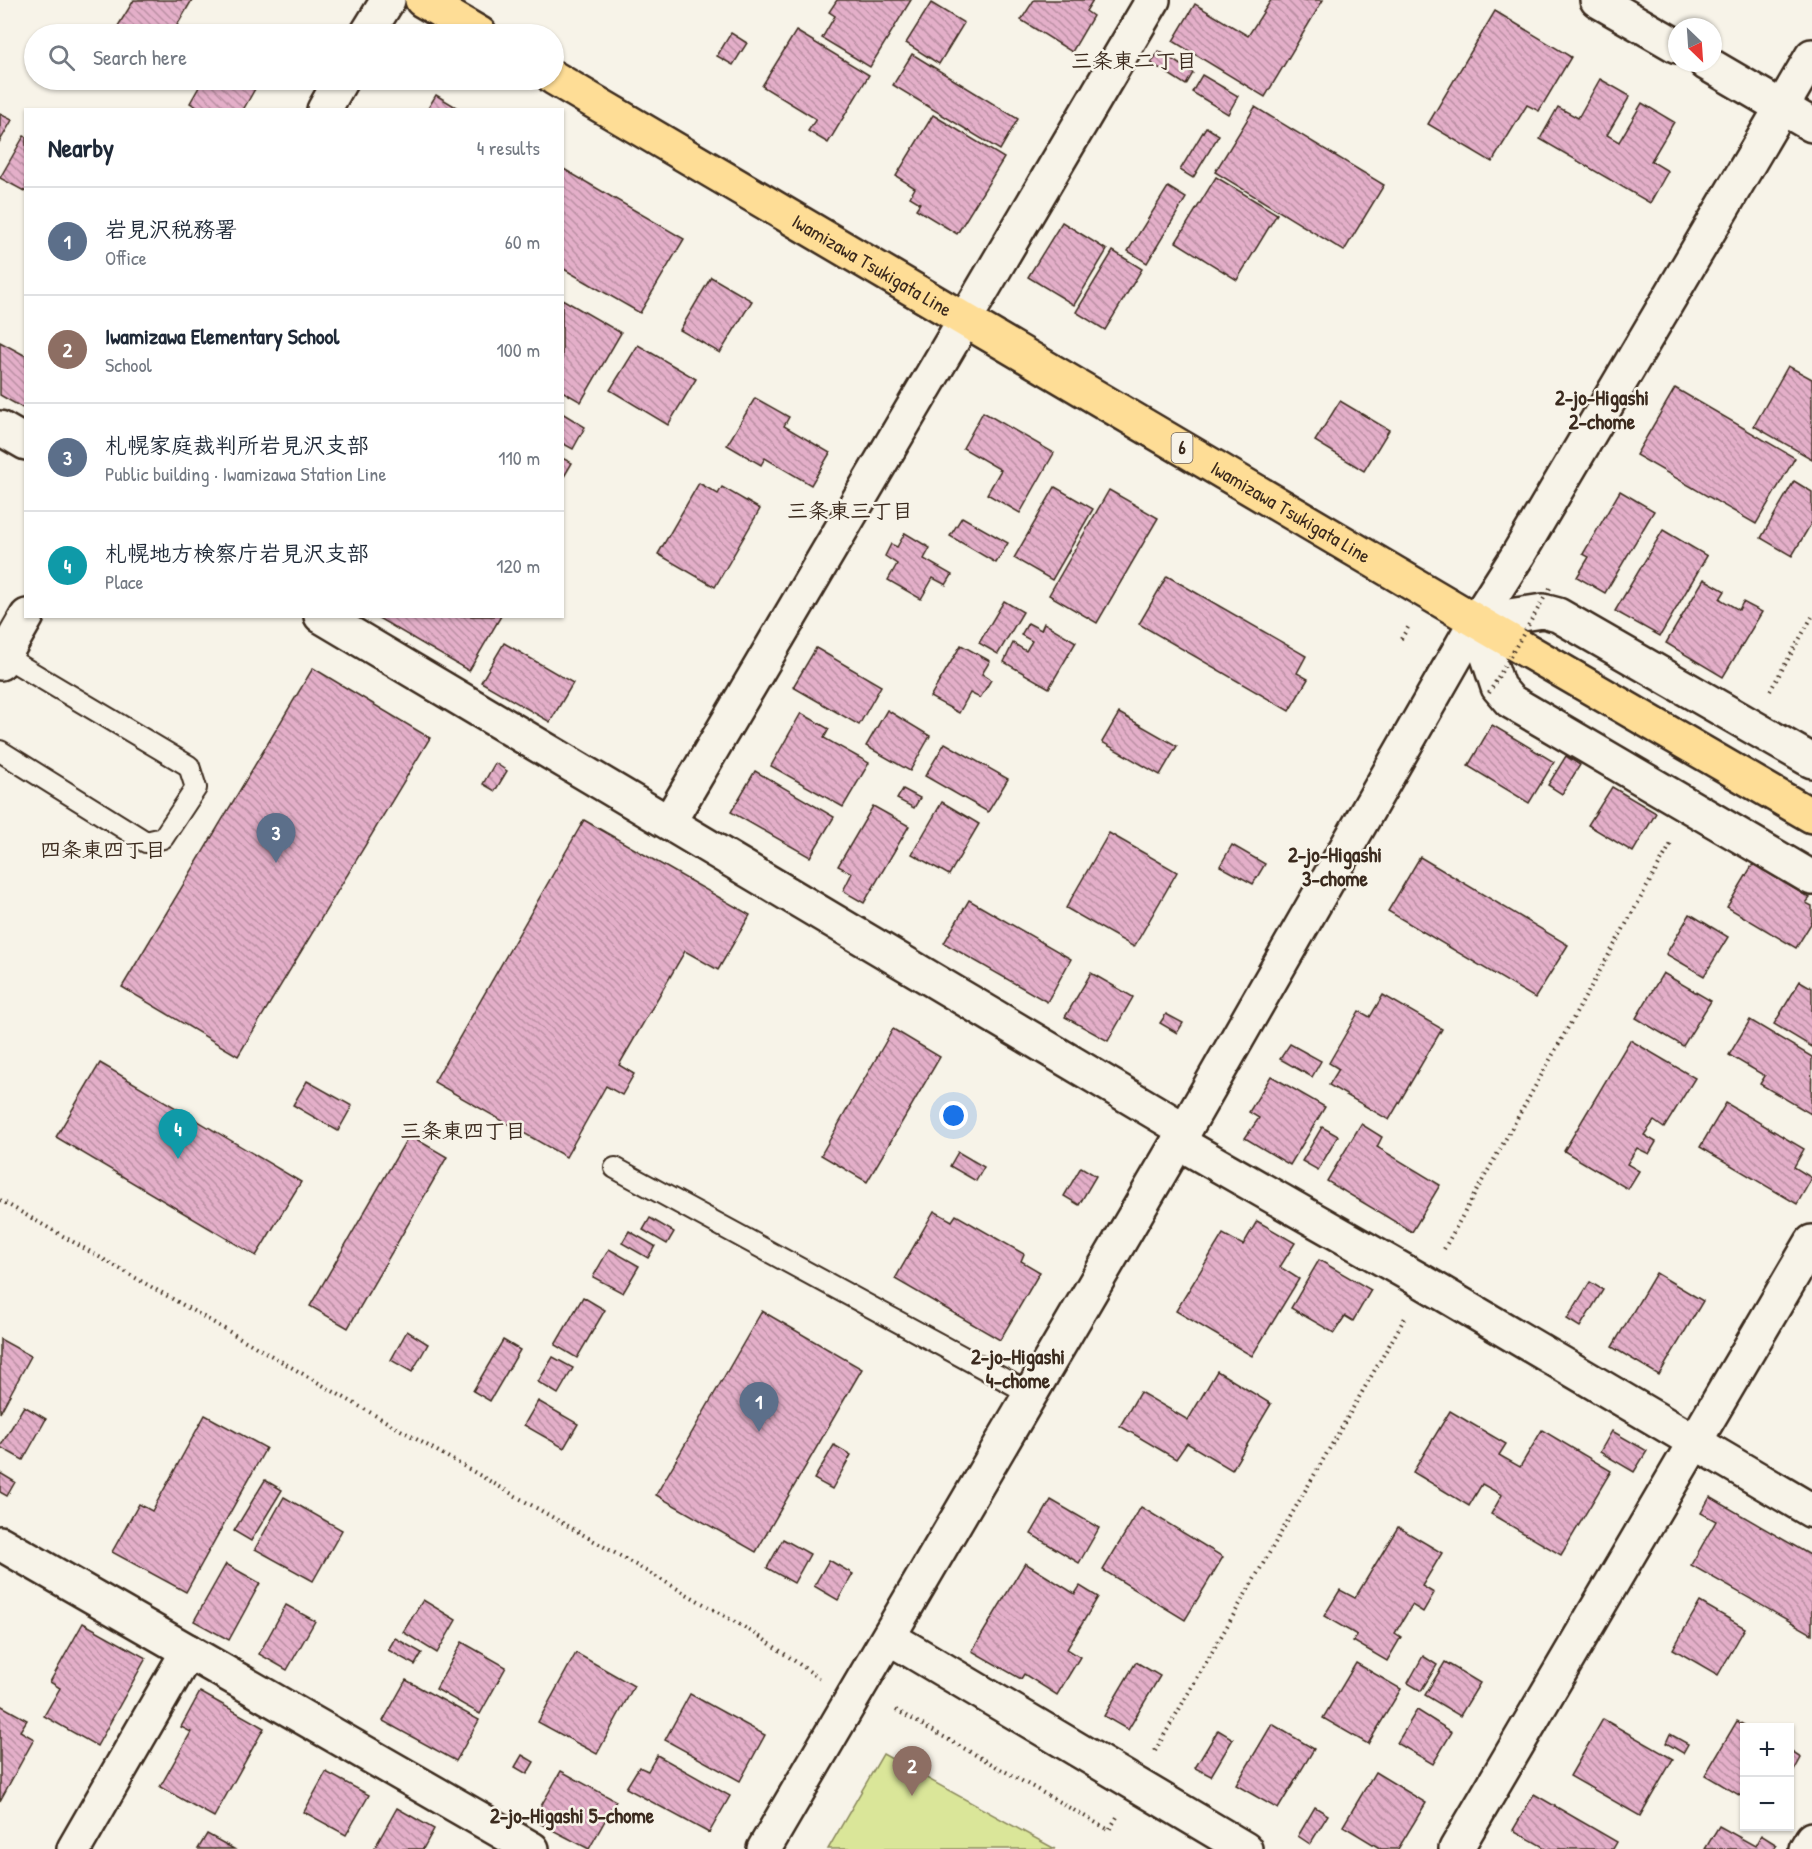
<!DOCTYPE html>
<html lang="en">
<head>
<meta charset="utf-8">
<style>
  body { margin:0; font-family:"Patrick Hand","Klee One",sans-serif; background:#f6f6f7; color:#1f2937 }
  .controls { position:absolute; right:18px; bottom:18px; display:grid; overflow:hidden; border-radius:0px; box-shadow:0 2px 4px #0004 }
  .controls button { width:54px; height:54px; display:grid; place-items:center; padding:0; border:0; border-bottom:2px solid #e0e1e3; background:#fff; color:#1f2937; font:30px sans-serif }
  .compass { position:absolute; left:1668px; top:18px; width:54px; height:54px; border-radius:50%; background:#fff; box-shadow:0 2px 4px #0004; rotate:155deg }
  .you { position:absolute; left:954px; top:1116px; width:21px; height:21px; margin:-15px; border:4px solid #fff; border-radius:50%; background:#1a73e8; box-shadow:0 0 0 9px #1a73e833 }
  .badge { display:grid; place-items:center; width:39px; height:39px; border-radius:50%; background:#0f766e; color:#fff; font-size:20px; font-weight:700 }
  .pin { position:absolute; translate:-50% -50px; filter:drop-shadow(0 2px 3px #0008) }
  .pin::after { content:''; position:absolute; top:32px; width:21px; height:18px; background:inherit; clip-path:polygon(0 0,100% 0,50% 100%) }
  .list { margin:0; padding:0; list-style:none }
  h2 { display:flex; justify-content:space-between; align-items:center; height:78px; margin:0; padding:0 24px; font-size:26px }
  h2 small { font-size:20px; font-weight:400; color:#747a83 }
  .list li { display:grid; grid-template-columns:39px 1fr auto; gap:18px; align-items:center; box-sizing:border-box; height:108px; padding:0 24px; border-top:2px solid #e0e1e3 }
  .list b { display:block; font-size:22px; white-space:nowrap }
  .list p { margin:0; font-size:20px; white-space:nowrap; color:#747a83 }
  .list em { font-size:20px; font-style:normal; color:#747a83 }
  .icon { flex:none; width:33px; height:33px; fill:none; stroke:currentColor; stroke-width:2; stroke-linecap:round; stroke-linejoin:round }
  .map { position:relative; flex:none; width:1812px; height:1849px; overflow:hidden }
  .search { position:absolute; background:#fff; box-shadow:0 2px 4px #0004; left:24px; top:24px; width:540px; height:66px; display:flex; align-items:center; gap:15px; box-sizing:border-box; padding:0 21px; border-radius:33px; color:#747a83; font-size:22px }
  .panel { position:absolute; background:#fff; box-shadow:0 2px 4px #0004; left:24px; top:108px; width:540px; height:510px; border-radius:0px }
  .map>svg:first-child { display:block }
  .park { fill:#dae699; stroke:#8a885c; stroke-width:1.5 }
  .building { fill:url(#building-back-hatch); stroke:#3b2a1e; stroke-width:1.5 }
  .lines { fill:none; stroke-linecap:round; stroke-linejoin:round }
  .service-casing { stroke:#3b2a1e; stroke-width:24 }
  .minor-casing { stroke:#3b2a1e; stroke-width:38 }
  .tertiary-casing { stroke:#3b2a1e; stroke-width:38 }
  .secondary-casing { stroke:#3b2a1e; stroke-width:38 }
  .primary-casing { stroke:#3b2a1e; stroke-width:38 }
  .path { stroke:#3b2a1e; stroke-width:4; stroke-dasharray:1.5 4.5; stroke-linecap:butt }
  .service { stroke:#f7f3e8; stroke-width:20 }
  .minor { stroke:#f7f3e8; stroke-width:33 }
  .tertiary { stroke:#f7f3e8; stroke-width:33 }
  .secondary { stroke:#f7f3e8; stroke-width:33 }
  .primary { stroke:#fedd96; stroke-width:33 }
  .path-bridge { stroke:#3b2a1e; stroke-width:4; stroke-dasharray:1.5 4.5; stroke-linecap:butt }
  .labels { text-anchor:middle; stroke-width:5; stroke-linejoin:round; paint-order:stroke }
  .shield { fill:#f7f3e8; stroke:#73665b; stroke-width:1.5 }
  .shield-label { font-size:18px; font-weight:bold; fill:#3b2a1e }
  .street-label { font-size:20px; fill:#3b2a1e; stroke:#f7f3e8 }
  .neighbourhood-label { font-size:21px; font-weight:bold; fill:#3b2a1e; stroke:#f7f3e8 }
</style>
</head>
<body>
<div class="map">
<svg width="1812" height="1849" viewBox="0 0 1812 1849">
  <defs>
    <pattern id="building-back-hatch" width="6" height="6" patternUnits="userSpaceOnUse" patternTransform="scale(1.5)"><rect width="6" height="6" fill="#e4afc9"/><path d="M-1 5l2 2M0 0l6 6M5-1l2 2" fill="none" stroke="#ba8fa3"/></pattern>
  </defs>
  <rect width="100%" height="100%" fill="#f7f3e8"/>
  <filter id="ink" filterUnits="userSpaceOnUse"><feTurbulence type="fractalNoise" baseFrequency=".0167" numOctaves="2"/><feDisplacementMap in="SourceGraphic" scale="12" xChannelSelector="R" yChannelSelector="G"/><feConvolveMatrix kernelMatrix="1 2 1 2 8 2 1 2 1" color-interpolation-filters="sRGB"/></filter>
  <g filter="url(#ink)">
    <path class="park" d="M883,1754L1055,1849H828Z"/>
    <g class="building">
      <path d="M134,0H192L172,34H113Z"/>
      <path d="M837,0H911L870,67L822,38L835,16L829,12Z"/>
      <path d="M1034,0H1093L1086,11L1093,16L1072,52L1021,20Z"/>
      <path d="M1271,0H1323L1265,97L1173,41L1195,4L1248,36Z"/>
      <path d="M931,3L964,23L939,64L906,43Z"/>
      <path d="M1495,11L1571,57L1539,111L1527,105L1492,162L1428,124Z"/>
      <path d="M796,31L869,75L828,143L808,131L816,119L762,86Z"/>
      <path d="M731,33L747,43L733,65L717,56Z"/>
      <path d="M1159,51L1193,73L1186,85L1151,63Z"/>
      <path d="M912,54L1018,119L1000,150L893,85Z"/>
      <path d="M1202,75L1238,96L1228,114L1192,92Z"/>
      <path d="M1600,79L1630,96L1607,135L1619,142L1642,103L1674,122L1651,161L1668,171L1650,203L1540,139L1558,107L1578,118Z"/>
      <path d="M203,80H260L243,110H201L190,103Z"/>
      <path d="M436,95L461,110H427Z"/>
      <path d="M1255,107L1384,185L1344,251L1215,172Z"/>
      <path d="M0,114L12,120L0,141Z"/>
      <path d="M933,115L1004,158L957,234L916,209L920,203L910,197L915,188L896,176Z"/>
      <path d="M1206,127L1219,135L1193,178L1180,170Z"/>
      <path d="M24,136L26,137V192L0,178Z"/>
      <path d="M562,168L684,239L640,313L562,268Z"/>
      <path d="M1216,177L1277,214L1237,280L1176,242Z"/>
      <path d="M1168,187L1186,198L1147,263L1128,251Z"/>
      <path d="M1062,222L1107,250L1074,305L1028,277Z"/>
      <path d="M1113,251L1142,269L1105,330L1076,312Z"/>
      <path d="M711,277L752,301L720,353L680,330Z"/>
      <path d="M562,299L621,333L581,402L562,391Z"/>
      <path d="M0,342L26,356V410L0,395Z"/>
      <path d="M638,345L696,379L668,425L610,390Z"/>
      <path d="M1788,366L1812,379V459L1754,426Z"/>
      <path d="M1675,388L1795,458L1756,524L1636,455Z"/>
      <path d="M755,398L789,417L784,426L830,453L811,485L765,458L761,465L727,445Z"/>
      <path d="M1340,401L1389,430L1364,471L1315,441Z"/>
      <path d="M983,412L1054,453L1020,513L987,494L1001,470L963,448Z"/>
      <path d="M562,413L585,427L573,449L562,443Z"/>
      <path d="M562,458L572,463L562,480Z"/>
      <path d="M1794,481L1812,492V522L1792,556L1761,538Z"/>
      <path d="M699,483L718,494L722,487L760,509L715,587L658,554Z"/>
      <path d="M1055,487L1093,509L1052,580L1014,558Z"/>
      <path d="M1109,490L1158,518L1097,623L1049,595Z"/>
      <path d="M1620,491L1654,511L1605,593L1577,577L1589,557L1583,554Z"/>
      <path d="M962,517L1008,543L996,563L950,536Z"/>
      <path d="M1663,530L1707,556L1660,636L1615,611Z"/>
      <path d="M905,533L930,548L924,559L952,575L946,585L933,578L921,599L888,580L897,564L885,556L891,544L897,547Z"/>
      <path d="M1167,576L1306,656L1297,673L1308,679L1289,711L1139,624Z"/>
      <path d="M1704,579L1725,591L1720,599L1739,610L1743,602L1762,612L1723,677L1666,643Z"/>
      <path d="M1004,601L1023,612L998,654L979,643Z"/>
      <path d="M375,616H501L469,671Z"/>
      <path d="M1028,623L1041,630L1044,623L1076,642L1049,688L1004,662L1013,643L1026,651L1032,641L1021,635Z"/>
      <path d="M504,643L573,683L550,722L481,682Z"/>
      <path d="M961,645L990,661L982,674L991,680L980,698L970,693L959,713L930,697Z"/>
      <path d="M816,648L881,686L859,725L793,687Z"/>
      <path d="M313,668L430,738L238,1056L122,987Z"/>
      <path d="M887,710L930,736L910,771L866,746Z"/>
      <path d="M801,713L829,729L824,738L869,763L843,807L771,766Z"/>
      <path d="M1119,713L1177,746L1160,775L1102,742Z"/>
      <path d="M1492,725L1554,762L1529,803L1468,766Z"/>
      <path d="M945,743L1008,779L988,812L925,776Z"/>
      <path d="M1566,756L1580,765L1562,794L1548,785Z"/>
      <path d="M495,763L507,771L495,791L483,784Z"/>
      <path d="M755,771L834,817L810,857L731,812Z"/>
      <path d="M1612,787L1656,813L1633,852L1588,825Z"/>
      <path d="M903,789L920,798L914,808L897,799Z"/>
      <path d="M942,802L979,824L949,875L912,854Z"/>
      <path d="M873,806L909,826L864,903L843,891L852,873L838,866Z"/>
      <path d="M584,820L750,915L718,970L685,951L619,1065L634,1074L622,1095L606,1086L566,1157L434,1082Z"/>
      <path d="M1109,833L1177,872L1134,947L1066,908Z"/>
      <path d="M1232,845L1265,864L1253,884L1220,866Z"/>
      <path d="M1420,857L1568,945L1535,998L1388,911Z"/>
      <path d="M1753,864L1810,898L1806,903L1812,906V922L1796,948L1727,907Z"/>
      <path d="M969,900L1071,959L1047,1002L944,943Z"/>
      <path d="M1690,914L1728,937L1704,976L1666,954Z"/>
      <path d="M1091,973L1133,997L1108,1041L1065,1017Z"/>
      <path d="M1663,973L1711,1001L1683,1046L1636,1018Z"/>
      <path d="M1800,981L1812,988V1047L1774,1024Z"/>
      <path d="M1383,995L1442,1029L1389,1120L1329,1085L1339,1069L1329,1063L1359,1011L1370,1017Z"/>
      <path d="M1166,1014L1183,1023L1177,1033L1160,1023Z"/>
      <path d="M1750,1020L1812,1057L1811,1114L1760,1084L1765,1076L1729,1055Z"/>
      <path d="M893,1029L940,1057L867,1182L821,1155Z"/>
      <path d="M1630,1040L1695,1078L1664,1128L1654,1121L1644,1135L1656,1142L1649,1154L1637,1148L1627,1164L1639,1171L1628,1189L1564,1151Z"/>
      <path d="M1290,1044L1321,1061L1312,1077L1280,1059Z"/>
      <path d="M100,1063L301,1182L256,1256L56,1137Z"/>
      <path d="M1271,1076L1325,1107L1290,1165L1245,1138L1259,1118L1249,1112Z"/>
      <path d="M307,1081L352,1106L338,1131L293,1105Z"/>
      <path d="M1726,1103L1804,1149L1794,1167L1812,1178L1797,1204L1700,1147Z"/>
      <path d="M1361,1124L1382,1137L1377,1147L1440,1185L1412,1232L1327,1181Z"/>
      <path d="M1322,1127L1338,1136L1318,1170L1302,1161Z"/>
      <path d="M409,1135L447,1157L348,1328L310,1306Z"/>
      <path d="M958,1152L984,1167L976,1181L950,1166Z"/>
      <path d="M1081,1167L1096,1176L1079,1205L1064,1196Z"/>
      <path d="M934,1211L952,1221L956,1215L1024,1254L1021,1261L1040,1272L1000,1340L895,1279Z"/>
      <path d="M650,1218L674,1232L667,1244L643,1230Z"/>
      <path d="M1257,1221L1295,1243L1280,1267L1299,1279L1252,1356L1176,1311L1223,1234L1243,1245Z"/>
      <path d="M629,1231L655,1246L648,1258L622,1243Z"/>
      <path d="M609,1249L639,1266L623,1293L593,1277Z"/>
      <path d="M1319,1260L1371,1290L1353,1321L1345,1316L1334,1333L1291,1308Z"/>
      <path d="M1656,1273L1703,1301L1659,1375L1612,1347Z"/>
      <path d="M1590,1282L1603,1290L1580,1327L1567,1319Z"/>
      <path d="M583,1297L605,1310L577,1358L555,1345Z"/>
      <path d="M762,1311L862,1369L756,1552L656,1495Z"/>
      <path d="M407,1331L428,1344L412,1372L391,1360Z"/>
      <path d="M0,1339L31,1356L0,1413Z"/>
      <path d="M503,1340L520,1350L490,1401L473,1391Z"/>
      <path d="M553,1357L573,1368L558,1394L538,1382Z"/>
      <path d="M1217,1371L1271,1404L1232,1470L1187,1443L1176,1459L1120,1426L1140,1392L1188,1420Z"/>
      <path d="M538,1401L578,1424L564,1448L524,1425Z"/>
      <path d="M24,1406L46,1419L23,1460L0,1447Z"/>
      <path d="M1450,1411L1506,1444L1499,1455L1520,1467L1542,1430L1611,1471L1561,1555L1491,1514L1502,1495L1482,1484L1469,1506L1413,1472Z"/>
      <path d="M205,1415L266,1448L186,1592L112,1552L139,1504L152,1511Z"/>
      <path d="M1612,1431L1647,1451L1634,1472L1600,1452Z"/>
      <path d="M834,1445L851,1455L832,1489L814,1479Z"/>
      <path d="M0,1473L15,1482L7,1496L0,1492Z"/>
      <path d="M265,1480L282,1490L251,1541L234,1531Z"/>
      <path d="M284,1497L342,1530L313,1581L255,1549Z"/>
      <path d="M1710,1497L1812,1556V1634L1691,1565L1716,1521L1701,1513Z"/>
      <path d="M1051,1500L1099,1528L1079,1563L1031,1534Z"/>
      <path d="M1141,1507L1223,1557L1185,1620L1103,1570Z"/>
      <path d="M1398,1527L1442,1553L1422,1586L1434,1593L1423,1612L1412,1605L1395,1633L1401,1637L1387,1661L1353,1641L1357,1635L1324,1616L1340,1590L1355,1598Z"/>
      <path d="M783,1539L810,1554L794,1583L767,1568Z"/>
      <path d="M829,1560L853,1574L838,1600L814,1586Z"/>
      <path d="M1025,1563L1075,1594L1080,1586L1098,1597L1067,1649L1080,1657L1057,1695L1024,1674L1021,1679L972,1651Z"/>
      <path d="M226,1564L260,1583L229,1640L194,1621Z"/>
      <path d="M423,1600L456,1620L437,1653L403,1632Z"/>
      <path d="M1700,1602L1745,1628L1718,1675L1673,1649Z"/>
      <path d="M286,1605L315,1621L287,1670L259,1654Z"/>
      <path d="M83,1623L146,1658L97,1746L44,1716L60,1688L50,1682Z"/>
      <path d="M395,1638L422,1653L415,1665L388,1650Z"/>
      <path d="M462,1642L506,1667L480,1714L436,1689Z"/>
      <path d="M576,1653L634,1686L597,1754L538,1722Z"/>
      <path d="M1423,1656L1437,1665L1421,1691L1408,1683Z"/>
      <path d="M1136,1662L1160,1676L1128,1730L1104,1716Z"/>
      <path d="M1445,1662L1480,1683L1460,1716L1425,1695Z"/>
      <path d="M1356,1663L1401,1689L1368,1744L1323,1718Z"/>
      <path d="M406,1680L479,1720L456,1761L383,1721Z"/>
      <path d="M200,1692L264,1728L214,1817L160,1787L191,1732L181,1727Z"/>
      <path d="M690,1694L765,1735L740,1781L665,1740Z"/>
      <path d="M0,1705L27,1720L20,1731L34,1739L0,1801Z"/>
      <path d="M1417,1710L1452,1732L1433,1764L1397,1743Z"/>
      <path d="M1603,1719L1673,1759L1640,1816L1570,1776Z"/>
      <path d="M1737,1721L1749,1728H1744V1798L1705,1775Z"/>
      <path d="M1272,1724L1314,1749L1278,1809L1236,1785Z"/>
      <path d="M1218,1730L1233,1739L1211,1776L1195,1768Z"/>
      <path d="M1670,1734L1688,1744L1683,1753L1666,1743Z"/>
      <path d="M1790,1751L1801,1758L1790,1778Z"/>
      <path d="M522,1755L534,1762L527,1774L515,1767Z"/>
      <path d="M657,1755L730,1796L709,1833L626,1788L639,1767L648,1771Z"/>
      <path d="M561,1771L616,1801L589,1849L533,1820Z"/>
      <path d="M326,1772L369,1795L346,1835L304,1812Z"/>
      <path d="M1375,1772L1426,1803L1398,1849H1381L1343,1826Z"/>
      <path d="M1534,1794L1617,1842L1613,1849H1547L1513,1830Z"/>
      <path d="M1315,1807L1328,1815L1310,1844L1298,1836Z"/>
      <path d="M397,1808L434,1829L423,1849H374Z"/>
      <path d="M1719,1826L1755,1846L1761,1835L1777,1845L1774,1849H1705Z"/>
      <path d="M207,1834L234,1849H198Z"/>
    </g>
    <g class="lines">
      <g class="service-casing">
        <g id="service">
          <path d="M0,751L146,842L163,838L196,788L189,766L4,656"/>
          <path d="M615,1168L1031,1394"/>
        </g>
      </g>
      <g class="minor-casing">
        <g id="minor">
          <path d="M1597,0L1677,46"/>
          <path d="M1706,63L1812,125"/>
          <path d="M0,428L26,443"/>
          <path d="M321,616L1185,1130"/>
          <path d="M1812,761L1558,615L1543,611L1476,621L1498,687L1510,701L1812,878"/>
          <path d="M0,1543L532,1849"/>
          <path d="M890,1638L1245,1849"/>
          <path d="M74,1849L188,1651"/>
          <path d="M1806,1849L1812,1839"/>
        </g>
      </g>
      <g class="tertiary-casing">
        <g id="tertiary">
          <path d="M669,822L1153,0"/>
          <path d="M1178,1142L1425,1283L1812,1511"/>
          <path d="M764,1849L1185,1130L1476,621L1518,555L1812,56"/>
          <path d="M1456,1849L1812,1242"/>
        </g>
      </g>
      <g class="secondary-casing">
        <g id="secondary">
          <path d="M367,34L388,0"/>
          <path d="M324,110L341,80"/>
          <path d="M0,663L27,616"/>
        </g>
      </g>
      <g class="primary-casing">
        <g id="primary">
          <path d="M422,0L480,34"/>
          <path id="s1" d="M554,78L1476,621L1812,816"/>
        </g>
      </g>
      <g class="path">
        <path d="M315,27L327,34"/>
        <path d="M405,80H406"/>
        <path d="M1401,639L1409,626"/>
        <path d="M1770,691L1812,617"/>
        <path d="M0,1200L756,1634L819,1678"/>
        <path d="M1444,1249L1672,842"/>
        <path d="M896,1710L1109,1830L1117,1817"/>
        <path d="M1155,1751L1406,1316"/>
      </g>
      <use href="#service" class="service"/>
      <use href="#minor" class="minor"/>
      <use href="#tertiary" class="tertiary"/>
      <use href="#secondary" class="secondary"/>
      <use href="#primary" class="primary"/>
      <path class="path-bridge" d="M1489,693L1550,588"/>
    </g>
  </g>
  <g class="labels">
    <rect class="shield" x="1171.5" y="433" width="21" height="30" rx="4.5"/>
    <g class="shield-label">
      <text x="1182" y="454">6</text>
    </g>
    <g class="street-label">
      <text dy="7" stroke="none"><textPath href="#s1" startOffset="369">Iwamizawa Tsukigata Line</textPath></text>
      <text dy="7" stroke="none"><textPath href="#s1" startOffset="855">Iwamizawa Tsukigata Line</textPath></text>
    </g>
    <g class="neighbourhood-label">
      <text x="1134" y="68">三条東二丁目</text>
      <text x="1602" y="405">2-jo-Higashi<tspan x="1602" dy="24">2-chome</tspan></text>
      <text x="850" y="518">三条東三丁目</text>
      <text x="103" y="857">四条東四丁目</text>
      <text x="1335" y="862">2-jo-Higashi<tspan x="1335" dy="24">3-chome</tspan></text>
      <text x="463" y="1138">三条東四丁目</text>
      <text x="1018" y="1364">2-jo-Higashi<tspan x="1018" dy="24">4-chome</tspan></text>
      <text x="572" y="1823">2-jo-Higashi 5-chome</text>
    </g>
  </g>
</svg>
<div class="controls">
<button>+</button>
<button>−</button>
</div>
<svg class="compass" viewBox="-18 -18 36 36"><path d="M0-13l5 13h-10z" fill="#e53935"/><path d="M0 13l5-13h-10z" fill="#747a83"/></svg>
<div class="you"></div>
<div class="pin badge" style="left:759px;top:1432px;background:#5c6f8a">1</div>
<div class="pin badge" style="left:912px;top:1796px;background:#8d6e63">2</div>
<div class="pin badge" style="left:276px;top:863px;background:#5c6f8a">3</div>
<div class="pin badge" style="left:178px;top:1159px;background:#0f9aa8">4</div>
<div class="search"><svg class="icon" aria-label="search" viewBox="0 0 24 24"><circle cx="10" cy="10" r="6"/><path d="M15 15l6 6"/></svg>Search here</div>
<section class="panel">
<h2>Nearby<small>4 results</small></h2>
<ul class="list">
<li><span class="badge" style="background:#5c6f8a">1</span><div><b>岩見沢税務署</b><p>Office</p></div><em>60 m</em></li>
<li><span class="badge" style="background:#8d6e63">2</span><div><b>Iwamizawa Elementary School</b><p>School</p></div><em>100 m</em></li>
<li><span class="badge" style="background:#5c6f8a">3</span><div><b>札幌家庭裁判所岩見沢支部</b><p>Public building · Iwamizawa Station Line</p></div><em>110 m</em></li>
<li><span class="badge" style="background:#0f9aa8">4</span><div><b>札幌地方検察庁岩見沢支部</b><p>Place</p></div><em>120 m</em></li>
</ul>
</section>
</div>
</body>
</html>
